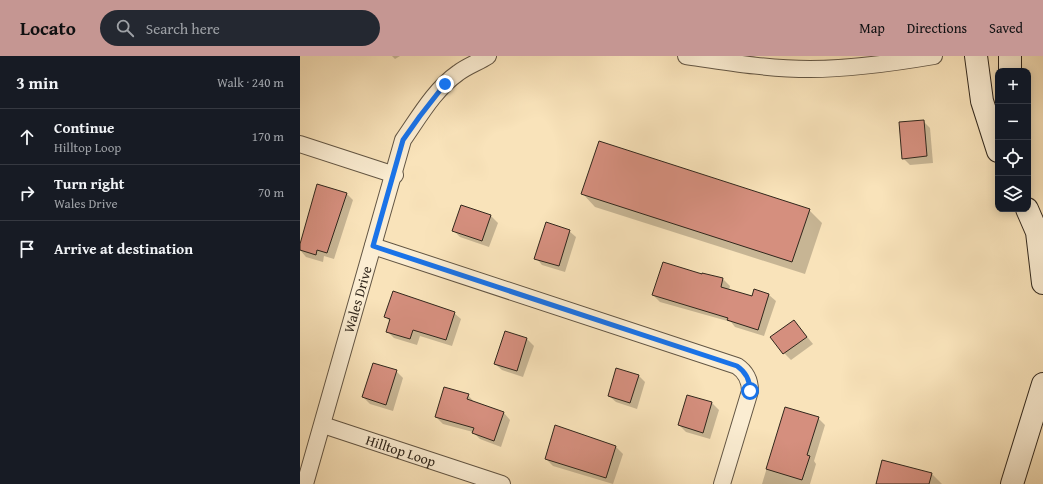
<!DOCTYPE html>
<html lang="en">
<head>
<meta charset="utf-8">
<style>
  body { margin:0; font-family:"Gentium Book Plus",serif; background:#242831; color:#f1f3f6 }
  .controls { position:absolute; right:12px; top:12px; display:grid; overflow:hidden; border-radius:8px; box-shadow:0 2px 10px #0003 }
  .controls button { width:36px; height:36px; display:grid; place-items:center; padding:0; border:0; border-bottom:1px solid #363941; background:#171b24; color:#f1f3f6; font:20px sans-serif }
  .stop { position:absolute; width:12px; height:12px; margin:-9px; border:3px solid #1a73e8; border-radius:50%; background:#fff }
  .stop.end { background:#1a73e8; border-color:#fff; box-shadow:0 1px 4px #0008 }
  .list { margin:0; padding:0; list-style:none }
  h2 { display:flex; justify-content:space-between; align-items:center; height:52px; margin:0; padding:0 16px; font-size:17px }
  h2 small { font-size:13px; font-weight:400; color:#9ea1a6 }
  .list li { display:grid; grid-template-columns:26px 1fr auto; gap:12px; align-items:center; box-sizing:border-box; height:56px; padding:0 16px; border-top:1px solid #363941 }
  .list b { display:block; font-size:15px; white-space:nowrap }
  .list p { margin:0; font-size:13px; white-space:nowrap; color:#9ea1a6 }
  .list em { font-size:13px; font-style:normal; color:#9ea1a6 }
  .icon { flex:none; width:22px; height:22px; fill:none; stroke:currentColor; stroke-width:2; stroke-linecap:round; stroke-linejoin:round }
  .map { position:relative; flex:none; width:743px; height:428px; overflow:hidden }
  header { display:flex; align-items:center; gap:24px; box-sizing:border-box; height:56px; padding:0 20px; background:#c59692; color:#111 }
  header strong { font-size:19px }
  nav { display:flex; gap:22px; margin-inline-start:auto; font-size:14px }
  .search { width:280px; height:36px; background:#242831; display:flex; align-items:center; gap:10px; box-sizing:border-box; padding:0 14px; border-radius:22px; color:#9ea1a6; font-size:15px }
  main { display:flex }
  aside { flex:1; background:#171b24 }
  .map>svg:first-child { display:block }
  .shadow { fill:#0003 }
  .building { fill:#d58f7e; stroke:#31271c }
  .lines { fill:none; stroke-linecap:round; stroke-linejoin:round }
  .street-casing { stroke:#635644; stroke-width:18 }
  .secondary-casing { stroke:#31271c; stroke-width:24 }
  .street { stroke:#fbedd2; stroke-width:16 }
  .secondary { stroke:#fbedd2; stroke-width:22 }
  .route { stroke:#1a73e8; stroke-width:5 }
  .labels { text-anchor:middle; stroke-width:4; stroke-linejoin:round; paint-order:stroke }
  .street-label { font-size:14px; fill:#31271c; stroke:#fbedd2 }
</style>
</head>
<body>
<header>
<strong>Locato</strong>
<div class="search"><svg class="icon" aria-label="search" viewBox="0 0 24 24"><circle cx="10" cy="10" r="6"/><path d="M15 15l6 6"/></svg>Search here</div>
<nav><a>Map</a><a>Directions</a><a>Saved</a></nav>
</header>
<main>
<aside>
<h2>3 min<small>Walk · 240 m</small></h2>
<ul class="list">
<li><svg class="icon" aria-label="ahead" viewBox="0 0 24 24"><path d="M12 20V5M6 11l6-6 6 6"/></svg><div><b>Continue</b><p>Hilltop Loop</p></div><em>170 m</em></li>
<li><svg class="icon" aria-label="right" viewBox="0 0 24 24"><path d="M7 20v-9h11M14 6l5 5-5 5"/></svg><div><b>Turn right</b><p>Wales Drive</p></div><em>70 m</em></li>
<li><svg class="icon" aria-label="arrive" viewBox="0 0 24 24"><path d="M6 21V4h12l-3 4 3 4H6"/></svg><div><b>Arrive at destination</b></div></li>
</ul>
</aside>
<div class="map">
<svg width="743" height="428" viewBox="0 0 743 428">
  <rect width="100%" height="100%" fill="#f9e3ba"/>
  <filter id="stains"><feTurbulence type="fractalNoise" baseFrequency=".005" numOctaves="4"/><feColorMatrix values="0 0 0 0 .2 0 0 0 0 .09 0 0 0 0 .02 0 0 0 .5 -.17"/></filter>
  <radialGradient id="worn" r=".72"><stop offset=".6" stop-color="#630" stop-opacity="0"/><stop offset="1" stop-color="#630" stop-opacity=".3"/></radialGradient>
  <g class="shadow">
    <path d="M92,0H100L95,3Z"/>
    <path d="M623,65L630,72L633,107L610,109L603,102Z"/>
    <path d="M46,137L53,144L34,203L24,200L23,206L6,201L0,194V191Z"/>
    <path d="M283,138L509,154L522,167L505,218L295,151Z"/>
    <path d="M162,150L191,160L198,167L189,191L160,181L153,174Z"/>
    <path d="M269,175L276,181L265,216L242,209L236,202Z"/>
    <path d="M403,218L423,223L430,230L429,234L453,242L469,239L476,245L464,280L435,271L431,266L360,246L353,239Z"/>
    <path d="M154,257L161,263L152,290L120,280L117,289L94,282L87,275L90,266L86,261Z"/>
    <path d="M494,265L513,288L491,304L484,297Z"/>
    <path d="M205,276L227,283L234,290L223,321L202,314L195,308Z"/>
    <path d="M96,315L103,322L93,355L70,348L63,341Z"/>
    <path d="M338,319L345,326L337,353L316,346L309,340Z"/>
    <path d="M168,339L175,347L204,357L210,364L201,391L180,383L173,376L143,368L136,361Z"/>
    <path d="M388,340L412,347L419,354L410,383L386,376L379,369Z"/>
    <path d="M485,352L518,362L525,369L514,405L516,408L510,428H462Z"/>
    <path d="M256,370L316,391L323,398L313,428L253,410L246,403Z"/>
    <path d="M583,405L632,418L642,428H577Z"/>
  </g>
  <g class="building">
    <path d="M624,64L627,100L602,103L599,66Z"/>
    <path d="M299,85L510,153L492,206L281,138Z"/>
    <path d="M17,128L47,137L27,197L17,194L16,199L0,194V188Z"/>
    <path d="M161,149L191,159L182,185L152,175Z"/>
    <path d="M246,166L270,174L259,210L234,203Z"/>
    <path d="M363,206L402,218V217L423,222L421,231L452,240L454,233L469,238L458,274L427,264L428,262L352,239Z"/>
    <path d="M93,235L155,256L146,284L113,274L110,283L86,276L90,263L84,261Z"/>
    <path d="M494,264L507,281L483,298L470,281Z"/>
    <path d="M205,275L227,282L217,315L194,308Z"/>
    <path d="M73,307L97,314L86,349L62,341Z"/>
    <path d="M316,312L339,319L330,347L308,340Z"/>
    <path d="M144,331L169,338L167,343L204,356L194,385L172,377L174,372L135,361Z"/>
    <path d="M387,339L412,346L403,377L378,369Z"/>
    <path d="M485,351L519,361L507,399L510,400L502,424L466,413Z"/>
    <path d="M255,369L316,390L306,422L245,403Z"/>
    <path d="M582,404L632,417L629,428H576Z"/>
  </g>
  <g class="lines">
    <g class="street-casing">
      <g id="street">
        <path d="M386,0C427,6 468,13 510,13C552,13 593,7 634,0"/>
        <path d="M0,88L95,119"/>
        <path d="M73,190L437,310C446,316 450,324 450,335L422,428"/>
        <path id="s1" d="M23,369L202,428"/>
        <path id="s2" d="M5,428L103,84C119,61 135,33 158,17C167,10 179,6 188,0"/>
      </g>
    </g>
    <g class="secondary-casing">
      <g id="secondary">
        <path d="M676,0L682,45L698,95"/>
        <path d="M710,0V15"/>
        <path d="M727,153L737,176L743,227"/>
        <path d="M712,428L743,328"/>
      </g>
    </g>
    <use href="#street" class="street"/>
    <use href="#secondary" class="secondary"/>
  </g>
  <g class="lines">
    <path class="route" d="M145,28L120,60L103,84L73,190L437,310C446,316 450,324 450,335"/>
  </g>
  <g class="labels">
    <g class="street-label">
      <text dy="5" stroke="none"><textPath href="#s2" startOffset="192">Wales Drive</textPath></text>
      <text dy="5" stroke="none"><textPath href="#s1" startOffset="82">Hilltop Loop</textPath></text>
    </g>
  </g>
  <rect width="100%" height="100%" filter="url(#stains)"/>
  <rect width="100%" height="100%" fill="url(#worn)"/>
</svg>
<div class="controls">
<button>+</button>
<button>−</button>
<button><svg class="icon" aria-label="locate" viewBox="0 0 24 24"><circle cx="12" cy="12" r="6"/><path d="M12 2v4M12 18v4M2 12h4M18 12h4"/></svg></button>
<button><svg class="icon" aria-label="layers" viewBox="0 0 24 24"><path d="M12 4l9 5-9 5-9-5zM3 14l9 5 9-5"/></svg></button>
</div>
<div class="stop" style="left:450px;top:335px"></div>
<div class="stop end" style="left:145px;top:28px"></div>
</div>
</main>
</body>
</html>
